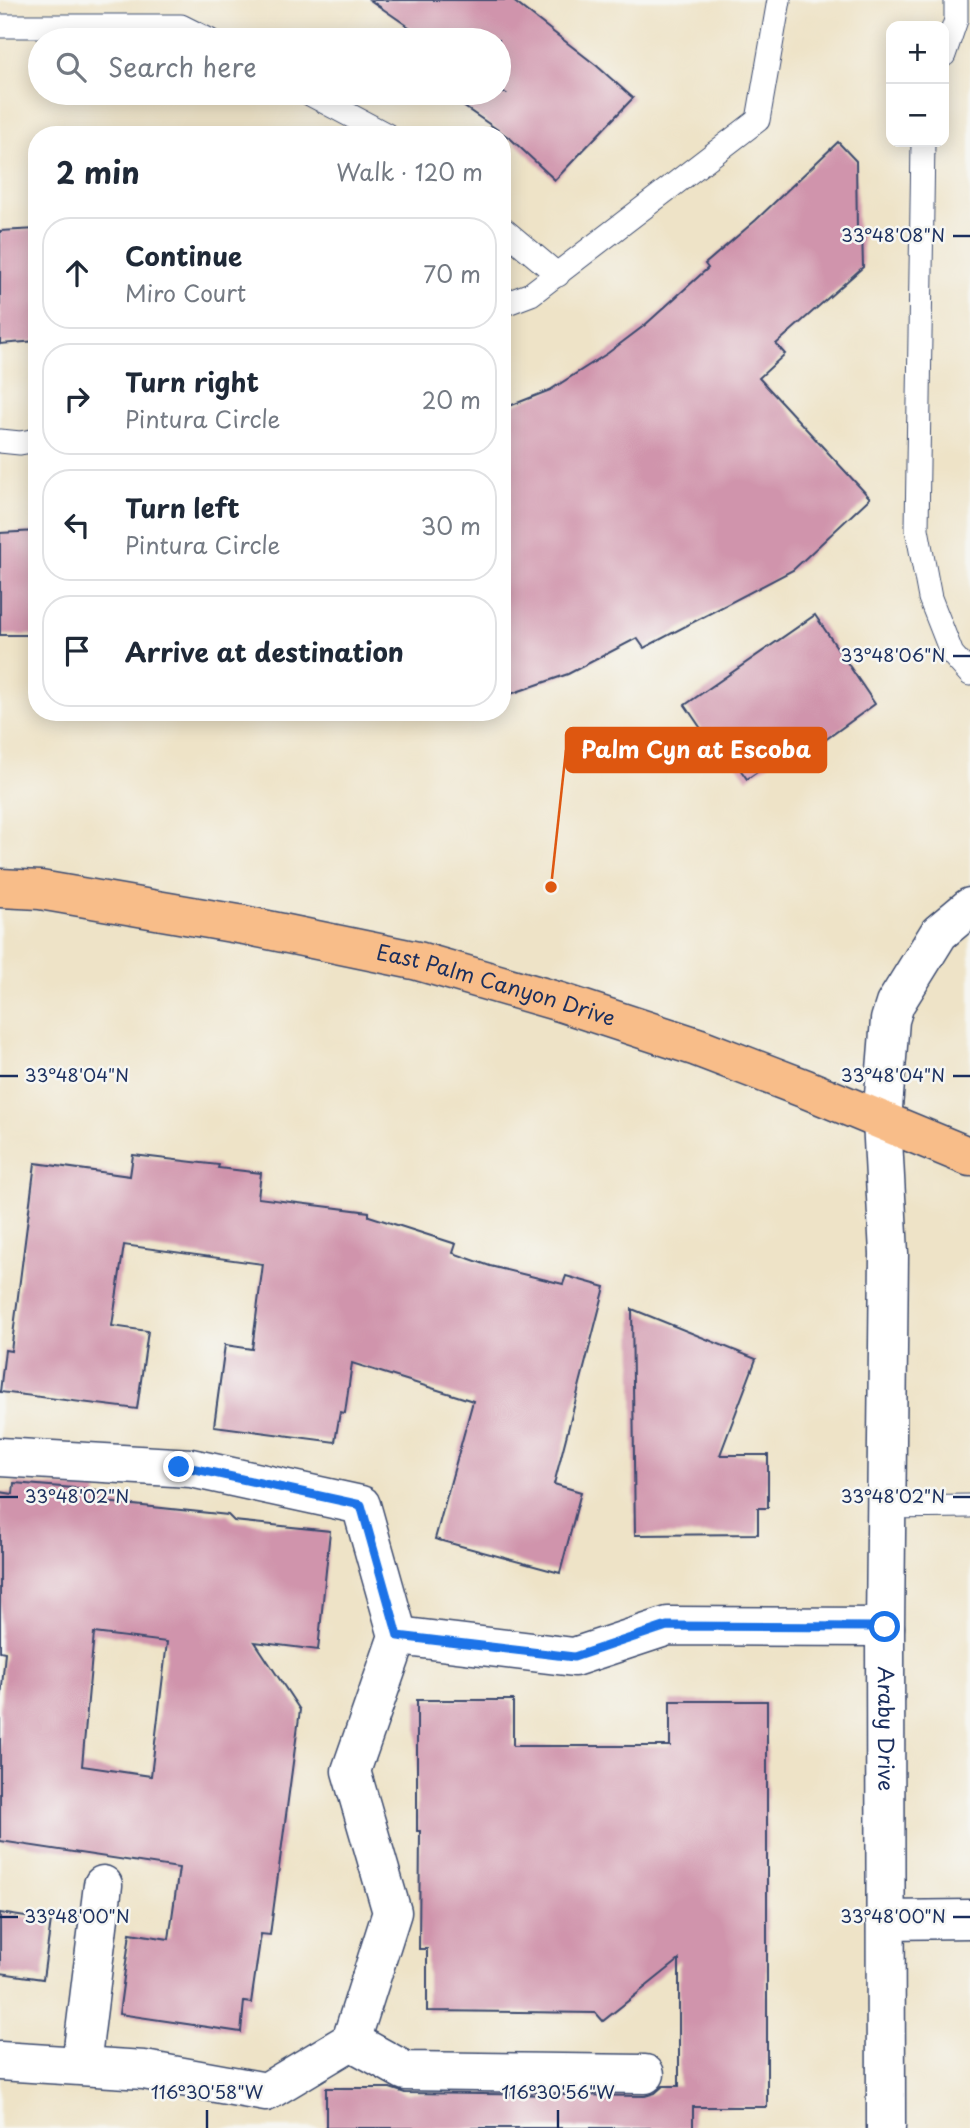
<!DOCTYPE html>
<html lang="en">
<head>
<meta charset="utf-8">
<style>
  body { margin:0; font-family:"Playpen Sans",sans-serif; background:#f6f6f7; color:#1f2937 }
  .controls { position:absolute; right:21px; top:21px; display:grid; overflow:hidden; border-radius:14px; box-shadow:0 4px 18px #0003 }
  .controls button { width:63px; height:63px; display:grid; place-items:center; padding:0; border:0; border-bottom:2px solid #e0e1e3; background:#fff; color:#1f2937; font:35px sans-serif }
  .stop { position:absolute; width:21px; height:21px; margin:-16px; border:5px solid #1a73e8; border-radius:50%; background:#fff }
  .stop.end { background:#1a73e8; border-color:#fff; box-shadow:0 2px 7px #0008 }
  .list { margin:0; padding:0; list-style:none }
  h2 { display:flex; justify-content:space-between; align-items:center; height:91px; margin:0; padding:0 28px; font-size:30px }
  h2 small { font-size:23px; font-weight:400; color:#747a83 }
  .list li { display:grid; grid-template-columns:46px 1fr auto; gap:21px; align-items:center; box-sizing:border-box; height:112px; margin:0 14px 14px; padding:0 14px; border:2px solid #e0e1e3; border-radius:28px }
  .list b { display:block; font-size:26px; white-space:nowrap }
  .list p { margin:0; font-size:23px; white-space:nowrap; color:#747a83 }
  .list em { font-size:23px; font-style:normal; color:#747a83 }
  .icon { flex:none; width:38px; height:38px; fill:none; stroke:currentColor; stroke-width:2; stroke-linecap:round; stroke-linejoin:round }
  .map { position:relative; flex:none; width:970px; height:2128px; overflow:hidden }
  .search { position:absolute; background:#fff; box-shadow:0 4px 18px #0003; left:28px; top:28px; width:483px; height:77px; display:flex; align-items:center; gap:18px; box-sizing:border-box; padding:0 24px; border-radius:38px; color:#747a83; font-size:26px }
  .panel { position:absolute; background:#fff; box-shadow:0 4px 18px #0003; left:28px; top:126px; width:483px; height:595px; border-radius:28px }
  .map>svg:first-child { display:block }
  .building { fill:#d094ac; fill-rule:evenodd }
  .lines { fill:none; stroke-linecap:round; stroke-linejoin:round }
  .service-casing { stroke:#3b4a6e; stroke-width:25 }
  .minor-casing { stroke:#3b4a6e; stroke-width:41 }
  .tertiary-casing { stroke:#3b4a6e; stroke-width:41 }
  .primary-casing { stroke:#3b4a6e; stroke-width:41 }
  .service { stroke:#fff; stroke-width:23 }
  .minor { stroke:#fff; stroke-width:38 }
  .tertiary { stroke:#fff; stroke-width:38 }
  .primary { stroke:#f8bd89; stroke-width:38 }
  .route { stroke:#1a73e8; stroke-width:9 }
  .ticks { fill:none; stroke:#1b2f5e; stroke-width:2.5 }
  .labels { text-anchor:middle; stroke-width:5; stroke-linejoin:round; paint-order:stroke }
  .street-label { font-size:21px; fill:#1b2f5e; stroke:#f6f6f2 }
  .ticks-label { font-size:18px; text-anchor:middle; fill:#1b2f5e; stroke:#f6f6f2; stroke-width:5; stroke-linejoin:round; paint-order:stroke }
  .leader { fill:none; stroke:#de5710; stroke-width:2.5 }
  .callout-dot { fill:#de5710; stroke:#f6f6f2; stroke-width:2.5 }
  .callout { fill:#de5710; stroke:#de5710; stroke-width:2.5 }
  .callout-label { font-size:23px; text-anchor:middle; font-weight:bold; fill:#fff }
</style>
</head>
<body>
<div class="map">
<svg width="970" height="2128" viewBox="0 0 970 2128">
  <rect width="100%" height="100%" fill="#f6f6f2"/>
  <filter id="ink" filterUnits="userSpaceOnUse"><feTurbulence type="fractalNoise" baseFrequency=".0143" numOctaves="2"/><feDisplacementMap in="SourceGraphic" scale="14" xChannelSelector="R" yChannelSelector="G"/><feConvolveMatrix kernelMatrix="1 2 1 2 8 2 1 2 1" color-interpolation-filters="sRGB"/></filter>
  <filter id="wash" filterUnits="userSpaceOnUse"><feTurbulence type="fractalNoise" baseFrequency=".00686" numOctaves="4" result="noise"/><feDisplacementMap in="SourceGraphic" scale="28" xChannelSelector="R" yChannelSelector="G"/><feGaussianBlur stdDeviation="1.57" result="paint"/><feColorMatrix in="noise" values="0 0 0 0 0 0 0 0 0 0 0 0 0 0 0 0 0 1.4 0 .05"/><feComposite in="paint" operator="in"/></filter>
  <g filter="url(#wash)">
    <rect width="100%" height="100%" fill="#eee3c7"/>
    <g id="blocks">
      <g class="building">
        <path d="M370,0H512L597,66L633,98L555,180L511,139L444,93H505L499,89V40H428Z"/>
        <path d="M838,142L856,161L857,230H862L863,267L776,344L785,354L759,378L870,498L793,570L644,648L637,638L568,674L502,697V409L550,390L608,353L645,325L708,268L705,264L756,220Z"/>
        <path d="M37,229V341L0,344V231Z"/>
        <path d="M37,531V635H0V533Z"/>
        <path d="M815,615L875,704L807,753L803,747L788,756L785,753L747,779L730,755L726,757L720,750L717,752L685,705Z"/>
        <path d="M133,1155L219,1165L218,1168L261,1173L258,1198L369,1212V1216L456,1244L453,1253L490,1266L563,1284L566,1276L605,1287L554,1484L581,1492L560,1573L435,1539L473,1401L352,1363L345,1413L340,1412L335,1442L214,1426L225,1345L252,1349L263,1264L124,1245L112,1326L148,1331L137,1409L0,1392L5,1350L11,1351L35,1163L130,1176Z"/>
        <path d="M632,1309L756,1359L720,1455H768V1508H758V1534L635,1535Z"/>
        <path d="M14,1483L97,1490L96,1501L228,1515L234,1521L330,1531L318,1650L255,1642L300,1710L270,1935L261,1934L251,2003L244,2002L241,2032L119,2014L130,1933L169,1939L179,1868L0,1841V1710L5,1652L0,1651V1492L13,1494ZM94,1633L167,1642L151,1776L82,1766Z"/>
        <path d="M417,1700H513V1746H670V1701H767V2107H693V2128H326V2088H390L405,2093L645,2096L655,2093L663,2086H679V1960L603,2021L596,2013L427,2011V1949H419L420,1831H417Z"/>
        <path d="M0,1913L51,1921L43,1979L0,1973Z"/>
      </g>
    </g>
  </g>
  <g filter="url(#ink)">
    <use href="#blocks" fill-opacity="0" stroke="#3b4a6e" stroke-width="2"/>
    <g class="lines">
      <g class="service-casing">
        <g id="service">
          <path d="M0,26H181L209,40"/>
          <path d="M944,55L956,20V0"/>
          <path d="M308,93L387,135"/>
          <path d="M923,142L917,529L930,598L952,654L970,674"/>
          <path d="M502,228L558,275"/>
          <path d="M502,305L531,294L758,120L779,0"/>
          <path d="M0,441L20,443L37,440"/>
          <path d="M885,1507L970,1506"/>
        </g>
      </g>
      <g class="minor-casing">
        <g id="minor">
          <path id="s1" d="M882,1120L889,1254L885,1627L886,2128"/>
          <path d="M0,1457L191,1468L361,1505L398,1636L351,1771L392,1912L351,2041L266,2092L144,2070L0,2061"/>
          <path d="M398,1636L574,1657L668,1626L885,1627"/>
          <path d="M885,1920L970,1919"/>
          <path d="M351,2041L405,2071L645,2074"/>
          <path d="M81,2065L103,1885"/>
        </g>
      </g>
      <g class="tertiary-casing">
        <path id="tertiary" d="M882,1120L890,1020L895,1004L939,933L970,907"/>
      </g>
      <g class="primary-casing">
        <g id="primary">
          <path id="s2" d="M0,888L40,890L244,925L418,961L560,1002L697,1047L806,1089L970,1157"/>
        </g>
      </g>
      <use href="#service" class="service"/>
      <use href="#minor" class="minor"/>
      <use href="#tertiary" class="tertiary"/>
      <use href="#primary" class="primary"/>
    </g>
  </g>
  <g class="lines" filter="url(#ink)">
    <path class="route" d="M179,1467L191,1468L361,1505L398,1636L574,1657L667,1626L885,1627"/>
  </g>
  <path class="ticks" d="M953,236H970M953,656H970M0,1076H18M953,1076H970M0,1497H18M953,1497H970M0,1917H18M953,1917H970M207,2110V2128M558,2110V2128"/>
  <g class="labels">
    <g class="street-label">
      <text dy="7" stroke="none"><textPath href="#s2" startOffset="506">East Palm Canyon Drive</textPath></text>
      <text dy="7" stroke="none"><textPath href="#s1" startOffset="609">Araby Drive</textPath></text>
    </g>
  </g>
  <g class="ticks-label">
    <text x="893" y="242">33°48'08"N</text>
    <text x="893" y="662">33°48'06"N</text>
    <text x="77" y="1082">33°48'04"N</text>
    <text x="893" y="1082">33°48'04"N</text>
    <text x="77" y="1503">33°48'02"N</text>
    <text x="893" y="1503">33°48'02"N</text>
    <text x="77" y="1923">33°48'00"N</text>
    <text x="893" y="1923">33°48'00"N</text>
    <text x="207" y="2099">116°30'58"W</text>
    <text x="558" y="2099">116°30'56"W</text>
  </g>
  <path class="leader" d="M551 887L566 750"/>
  <circle class="callout-dot" cx="551" cy="887" r="7"/>
  <rect class="callout" x="566" y="728" width="260" height="44" rx="7"/>
  <g class="callout-label">
    <text x="696" y="758">Palm Cyn at Escoba</text>
  </g>
</svg>
<div class="controls">
<button>+</button>
<button>−</button>
</div>
<div class="stop" style="left:885px;top:1627px"></div>
<div class="stop end" style="left:179px;top:1467px"></div>
<div class="search"><svg class="icon" aria-label="search" viewBox="0 0 24 24"><circle cx="10" cy="10" r="6"/><path d="M15 15l6 6"/></svg>Search here</div>
<section class="panel">
<h2>2 min<small>Walk · 120 m</small></h2>
<ul class="list">
<li><svg class="icon" aria-label="ahead" viewBox="0 0 24 24"><path d="M12 20V5M6 11l6-6 6 6"/></svg><div><b>Continue</b><p>Miro Court</p></div><em>70 m</em></li>
<li><svg class="icon" aria-label="right" viewBox="0 0 24 24"><path d="M7 20v-9h11M14 6l5 5-5 5"/></svg><div><b>Turn right</b><p>Pintura Circle</p></div><em>20 m</em></li>
<li><svg class="icon" aria-label="left" viewBox="0 0 24 24"><path d="M17 20v-9H6M10 6l-5 5 5 5"/></svg><div><b>Turn left</b><p>Pintura Circle</p></div><em>30 m</em></li>
<li><svg class="icon" aria-label="arrive" viewBox="0 0 24 24"><path d="M6 21V4h12l-3 4 3 4H6"/></svg><div><b>Arrive at destination</b></div></li>
</ul>
</section>
</div>
</body>
</html>
